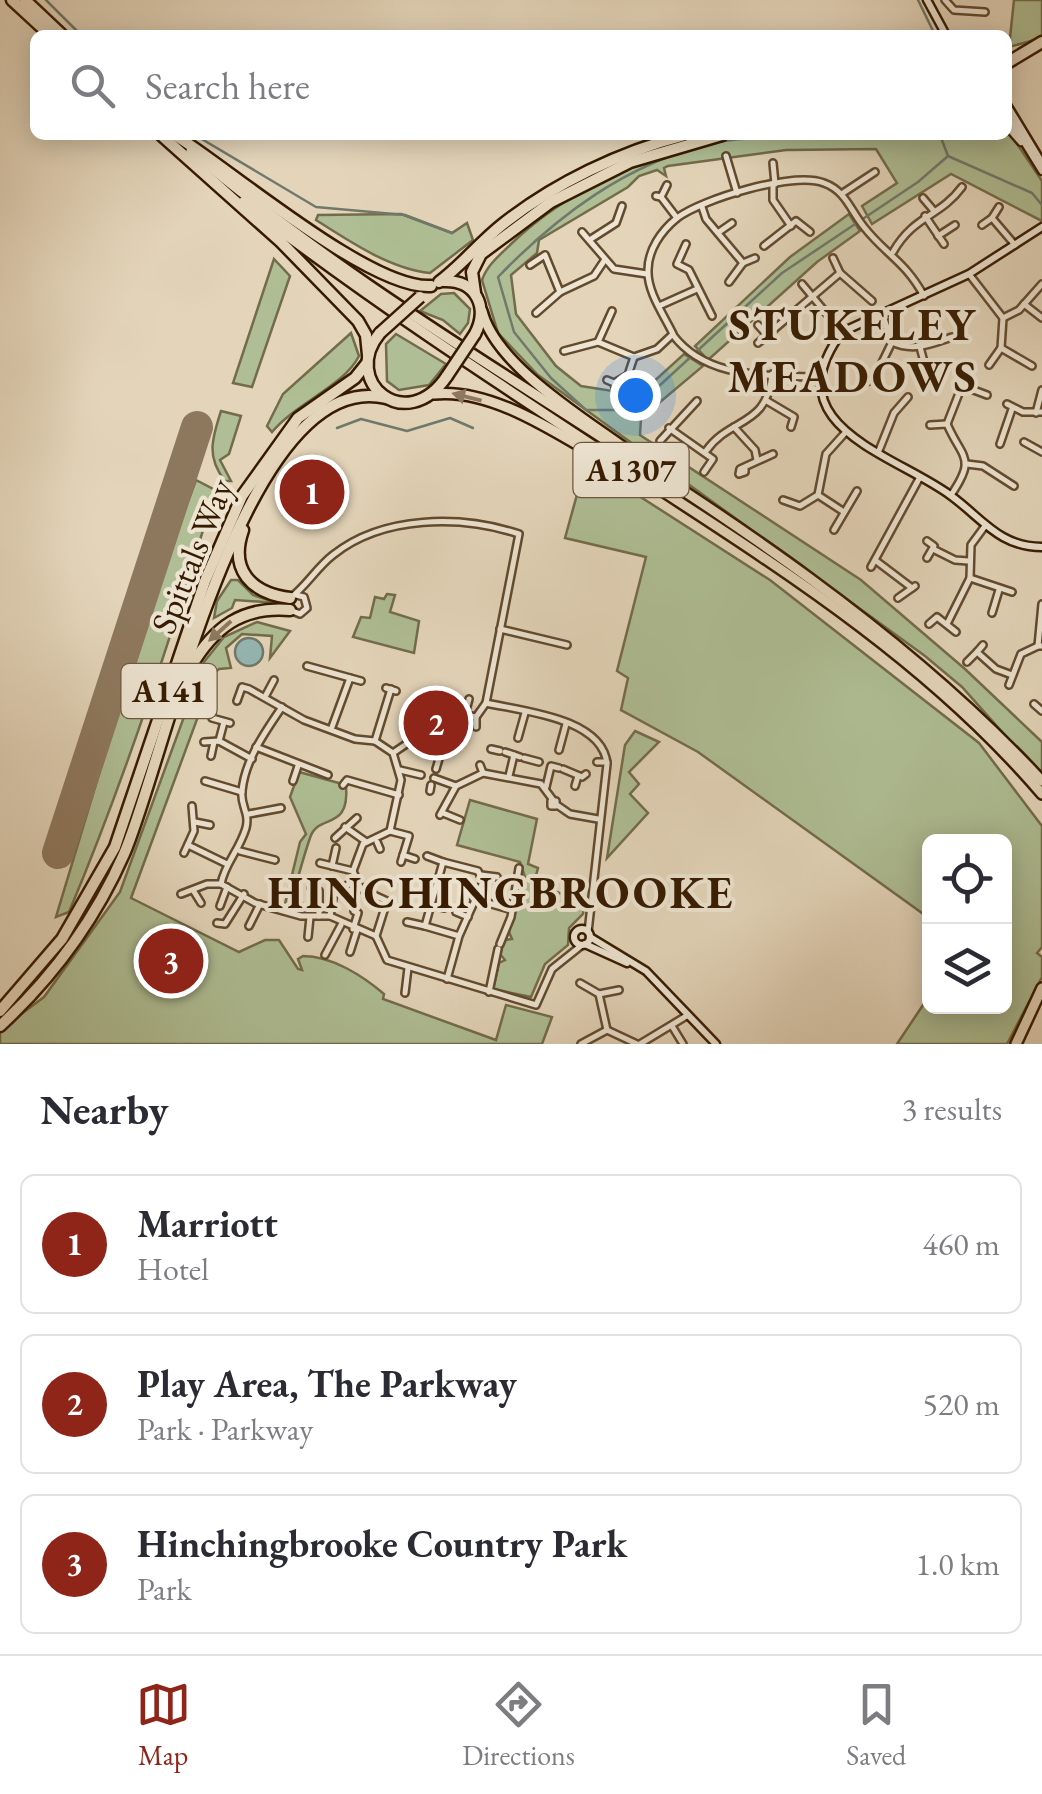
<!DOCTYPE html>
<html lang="en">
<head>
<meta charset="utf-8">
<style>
  body { margin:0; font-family:"EB Garamond",serif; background:#f7f7f7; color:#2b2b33 }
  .controls { position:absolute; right:30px; bottom:30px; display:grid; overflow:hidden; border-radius:15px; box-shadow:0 5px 25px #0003 }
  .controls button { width:90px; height:90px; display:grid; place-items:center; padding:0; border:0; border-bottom:2px solid #e1e1e2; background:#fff; color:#2b2b33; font:50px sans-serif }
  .you { position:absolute; left:635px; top:395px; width:35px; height:35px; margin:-25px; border:8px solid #fff; border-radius:50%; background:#1a73e8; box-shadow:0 0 0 15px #1a73e833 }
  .badge { display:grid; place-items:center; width:65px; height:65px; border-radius:50%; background:#8f2418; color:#fff; font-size:32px; font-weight:700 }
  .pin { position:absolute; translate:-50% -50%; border:5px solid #fff; box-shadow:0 2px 10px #0006 }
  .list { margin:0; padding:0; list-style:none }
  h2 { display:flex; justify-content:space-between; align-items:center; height:130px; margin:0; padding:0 40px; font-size:42px }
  h2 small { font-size:32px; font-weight:400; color:#7c7c81 }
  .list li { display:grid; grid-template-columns:65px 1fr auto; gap:30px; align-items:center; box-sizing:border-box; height:140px; margin:0 20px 20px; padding:0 20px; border:2px solid #e1e1e2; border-radius:15px }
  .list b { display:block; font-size:38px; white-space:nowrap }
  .list p { margin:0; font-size:32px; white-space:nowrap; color:#7c7c81 }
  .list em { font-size:32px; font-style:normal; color:#7c7c81 }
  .icon { flex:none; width:55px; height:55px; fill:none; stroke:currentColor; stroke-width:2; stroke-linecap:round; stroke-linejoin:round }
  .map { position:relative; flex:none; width:1042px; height:1044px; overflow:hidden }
  .search { position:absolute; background:#fff; box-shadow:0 5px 25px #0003; left:30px; right:30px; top:30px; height:110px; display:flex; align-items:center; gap:25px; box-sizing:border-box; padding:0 35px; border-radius:15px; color:#7c7c81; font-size:38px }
  .sheet { height:610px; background:#fff }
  nav { display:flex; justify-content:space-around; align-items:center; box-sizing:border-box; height:140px; border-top:2px solid #e1e1e2; background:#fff; font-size:28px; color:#7c7c81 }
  nav a { display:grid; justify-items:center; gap:5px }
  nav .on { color:#8f2418 }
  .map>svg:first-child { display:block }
  .green { fill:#afbe94; stroke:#736c4a; stroke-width:2.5 }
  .water { fill:#96b8b4; stroke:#70796c; stroke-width:2.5 }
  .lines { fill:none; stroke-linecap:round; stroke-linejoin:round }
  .stream { stroke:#70796c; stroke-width:2.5 }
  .runway { stroke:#8e785d; stroke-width:32 }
  .street-casing { stroke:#624a2e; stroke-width:10 }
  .secondary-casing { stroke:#371b00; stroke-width:11 }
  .primary-casing { stroke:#371b00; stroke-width:14 }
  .highway-casing { stroke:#371b00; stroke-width:15 }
  .street { stroke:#ede4d2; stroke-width:5 }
  .secondary { stroke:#ede4d2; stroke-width:6 }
  .primary { stroke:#e4d5ba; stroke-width:9 }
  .highway { stroke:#e4d5ba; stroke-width:10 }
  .highway-bridge-casing { stroke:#371b00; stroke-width:15; stroke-linecap:butt }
  .highway-bridge { stroke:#e4d5ba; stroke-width:10 }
  .oneway { fill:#8e785d }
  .labels { text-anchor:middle; stroke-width:8; stroke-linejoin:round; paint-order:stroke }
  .shield { fill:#ede4d2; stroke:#6e573f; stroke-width:2.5 }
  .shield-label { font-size:32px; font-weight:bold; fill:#371b00 }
  .street-label { font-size:35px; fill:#371b00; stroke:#ede4d2 }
  .district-label { font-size:45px; font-weight:bold; letter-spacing:2.5px; fill:#371b00; stroke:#ede4d2 }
</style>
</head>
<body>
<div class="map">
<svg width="1042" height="1044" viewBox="0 0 1042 1044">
  <rect width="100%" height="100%" fill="#e4d5ba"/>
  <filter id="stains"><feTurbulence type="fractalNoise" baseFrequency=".002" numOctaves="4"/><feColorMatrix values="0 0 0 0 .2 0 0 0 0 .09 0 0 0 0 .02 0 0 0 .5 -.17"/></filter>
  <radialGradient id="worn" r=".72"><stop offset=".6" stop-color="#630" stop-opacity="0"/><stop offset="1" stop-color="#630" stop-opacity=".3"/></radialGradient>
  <g class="green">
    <path d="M1014,0H1042V38L1009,47Z"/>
    <path d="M1007,129L1042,181V221L951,174L872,224L862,206L897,183L876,149L786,150L668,166L664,168L666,176L657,170L639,176L628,187L539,240L537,253L511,275L516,314L556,366L581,386L613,391L616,404H629L684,354L703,366L641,418L640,435L861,580L965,669L1042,742V777L962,687L925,656L538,375L498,333L482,280C487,265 500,255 511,244C572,185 658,150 741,135H1007Z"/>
    <path d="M401,214L452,233L467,223L473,240L430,273C390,269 349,241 316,220L318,215Z"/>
    <path d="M849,214L860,231L817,262L708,360L695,346L790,257Z"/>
    <path d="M274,259L290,276L252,387L233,383Z"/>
    <path d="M454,293L470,309L468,323L460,334L443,320L420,311L441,294Z"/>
    <path d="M351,333L359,356C344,386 296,403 272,432L267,426L283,394Z"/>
    <path d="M396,334L446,364L429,385L399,390L387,381L386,344Z"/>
    <path d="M221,411L241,416L229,454L220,460L231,481H225C206,457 212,439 221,411Z"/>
    <path d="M586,462L770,580L979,743L1042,826V947L1037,953L1042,957V977L1007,1044H897L929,996L930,1006H1004V842H930L929,918L698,752L621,710L628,678L617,671L646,557L565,538Z"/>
    <path d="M196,480L215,490C173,633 127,774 69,912L56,917L149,608Z"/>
    <path d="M231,580H238L253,595L278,603L235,600L232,608L214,618L217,601Z"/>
    <path d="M387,594L395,595L390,612L419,621L414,653L353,637L361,617L370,618L375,597L384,599Z"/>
    <path d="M257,622L290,631L270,658L272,636L242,634L226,648L231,668L219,669L204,682L203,703L131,898L239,952L265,940H279L298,969L302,970L298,959L303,956C332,956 363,976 384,994L383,999L496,1040L506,1005L552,1017L542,1044H0V1030L44,997L120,892L204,662L224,637Z"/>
    <path d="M635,731L659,742L629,772L639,784L630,794L648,813L607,858L625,745Z"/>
    <path d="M299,772L346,785C350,833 318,812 310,838C303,858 297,881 292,900L302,903L300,911L284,908L300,842L306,834L290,797Z"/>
    <path d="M470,800L537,819L528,864L538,868L534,883L585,903L583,914L569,928L568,945L545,964L531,997L493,989L499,963L505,960L500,954L505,940L512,939L509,932L519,885L525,877L520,862L457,845Z"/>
  </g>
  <circle class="water" cx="249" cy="652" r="14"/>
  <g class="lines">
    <g class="stream">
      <path d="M46,0L81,35"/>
      <path d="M918,0L935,35"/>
      <path d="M195,135L316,207L405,215L452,233"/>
      <path d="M789,135C764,138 736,138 712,143C626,164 558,215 498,277L514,332L551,378L586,410H633L782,273L918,182L948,156L1032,193L1042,205"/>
      <path d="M940,135L948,156"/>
      <path d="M337,428L361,419L407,431L450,418L473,428"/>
    </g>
    <path class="runway" d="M58,853L197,427"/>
    <g class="street-casing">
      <g id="street">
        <path d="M945,0L954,10L985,12"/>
        <path d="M726,156L737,193"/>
        <path d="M773,163L775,184"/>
        <path d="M773,185V200L791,226"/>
        <path d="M843,193L875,172"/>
        <path d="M656,196L661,197L667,185"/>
        <path d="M661,197L677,218"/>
        <path d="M923,198L934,211"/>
        <path d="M702,207L706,219L743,263"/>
        <path d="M999,207L992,218L1015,245"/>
        <path d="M925,216L944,244"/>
        <path d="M982,225L992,218"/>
        <path d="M582,232L614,269L647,274"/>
        <path d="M719,232L732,223"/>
        <path d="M938,236L955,225"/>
        <path d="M591,239L616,223L622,206"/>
        <path d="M686,244L677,264L689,270L712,316"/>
        <path d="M764,246L796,221L810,232"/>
        <path d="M893,252C914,215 940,217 962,187"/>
        <path d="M833,258L840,273L872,301"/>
        <path d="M530,265L545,255L560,292"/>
        <path d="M969,274L1003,318L1001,348L989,365"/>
        <path d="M729,282L743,263L755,258"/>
        <path d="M802,284L842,332"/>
        <path d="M1024,304L1042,318"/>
        <path d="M659,306L697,289"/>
        <path d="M536,313L560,292L594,276L604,261"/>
        <path d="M882,313L892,342C913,352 931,344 952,337"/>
        <path d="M1003,318L1019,310L1042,284"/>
        <path d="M758,325L766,334"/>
        <path d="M673,335C708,381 770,374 822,378"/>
        <path d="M598,342L612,311"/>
        <path d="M758,343L840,273"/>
        <path d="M1001,348L1032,366"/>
        <path d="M564,351L598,342L634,357L657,349L673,334C664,315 647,292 648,270C648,250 661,231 677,218C702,199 794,171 824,183C846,191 850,210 864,227C886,255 905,261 924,296"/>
        <path d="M917,376L924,362L920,347"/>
        <path d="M607,380L614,383L616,392"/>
        <path d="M614,383L628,375L634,357"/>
        <path d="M861,384L874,379L892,342"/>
        <path d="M963,386L987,395"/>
        <path d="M767,401L794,417L791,427"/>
        <path d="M1007,404L1023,412H1042"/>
        <path d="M1036,413L1042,390"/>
        <path d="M947,424L965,378"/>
        <path d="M930,425L947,424C962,459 977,457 951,495"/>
        <path d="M734,427L755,450L757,460"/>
        <path d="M669,428L713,459L704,472"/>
        <path d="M660,441L697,401"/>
        <path d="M1024,442L1042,452"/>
        <path d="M1000,444L1012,409"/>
        <path d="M706,451C731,416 767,428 772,374"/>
        <path d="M878,453L894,413L908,397"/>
        <path d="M967,464L983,466L1014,486"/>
        <path d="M745,468V472L739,474L740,469L773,454"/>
        <path d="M783,500L800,506L818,495"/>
        <path d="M844,512L818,495L826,454L844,434"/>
        <path d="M834,530L857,491"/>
        <path d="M927,541L934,546L927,558"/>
        <path d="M933,549L955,560L968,561"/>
        <path d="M875,560L912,588"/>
        <path d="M871,567L920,477"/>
        <path d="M970,578L1012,592"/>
        <path d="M898,598L915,586"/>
        <path d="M289,599C306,587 316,568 333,555C383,515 461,515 519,534L486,703"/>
        <path d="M1042,604L1038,646H1042"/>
        <path d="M290,610L300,614L307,608L304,597L296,595"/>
        <path d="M992,613L999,590"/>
        <path d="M929,624L937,617L956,632"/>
        <path d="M947,624L970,578L971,545L985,526"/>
        <path d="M500,629L567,645"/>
        <path d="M983,645L977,652L996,669L1012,675"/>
        <path d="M967,662L977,652"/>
        <path d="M307,666L361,681"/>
        <path d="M1009,685L1021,654L1038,646"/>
        <path d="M386,688L396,691"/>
        <path d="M266,695L274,680"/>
        <path d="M237,701L242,687L249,689L304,720L355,739L375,741L393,753L401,780L390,831L363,844L353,871L361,889L387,901L376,936L387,960L536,1005L552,969L582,945"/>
        <path d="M1034,704L1042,711"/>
        <path d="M465,714L469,699"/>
        <path d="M476,717V727"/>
        <path d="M212,718L230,723"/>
        <path d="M332,727L350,678"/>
        <path d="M518,738L525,713"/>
        <path d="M219,741L224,722"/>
        <path d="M375,741L391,689"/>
        <path d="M204,742L219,741L252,759"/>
        <path d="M256,747L328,775"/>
        <path d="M491,749L500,751"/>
        <path d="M559,750L566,724"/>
        <path d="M505,752L520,757"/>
        <path d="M393,753L427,730L436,709L476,717L486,703C522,711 603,718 607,764L588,932"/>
        <path d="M211,756L214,742"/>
        <path d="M524,758L539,762"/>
        <path d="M597,762H607"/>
        <path d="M436,769L441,752"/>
        <path d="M563,769L582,777L586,774"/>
        <path d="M400,770L421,775"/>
        <path d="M483,773L541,784L553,800"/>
        <path d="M509,776L514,755"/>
        <path d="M434,778L456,786"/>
        <path d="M205,781L242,792"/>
        <path d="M293,781L298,766"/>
        <path d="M343,785L347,780L399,795"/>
        <path d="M575,786L578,776"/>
        <path d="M546,787L551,766L559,768"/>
        <path d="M430,791L431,785"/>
        <rect x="551" y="801" width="5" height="5"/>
        <path d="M557,805L570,814L598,819"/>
        <path d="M443,813L460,820"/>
        <path d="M249,814L281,808"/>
        <path d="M440,815L456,786L483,773L480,765"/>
        <path d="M195,822L210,825"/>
        <path d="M345,827L365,841"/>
        <path d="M390,831L409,836L401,862"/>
        <path d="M335,838L357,818"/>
        <path d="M377,842L380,849"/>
        <path d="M188,845L227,864"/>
        <path d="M240,851L275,860"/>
        <path d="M184,853L194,831L192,806"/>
        <path d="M403,855L415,859"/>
        <path d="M427,856L443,862"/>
        <path d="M320,863L353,871"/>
        <path d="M332,866L336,848"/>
        <path d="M481,875L497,877"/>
        <path d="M221,884C225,863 239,851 246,828C250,812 240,806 242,791C245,760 265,732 282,707"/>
        <path d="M311,888L319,891V916"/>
        <path d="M193,890L201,903"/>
        <path d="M181,894L207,884H221L255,903L301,916H330L376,936"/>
        <path d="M474,899L509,909"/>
        <path d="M431,905L444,908"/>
        <path d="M220,906L227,887"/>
        <path d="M456,912L468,917"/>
        <path d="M330,916L334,893L354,881"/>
        <path d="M407,922L425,926"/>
        <path d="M217,923L225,924L244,894"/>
        <path d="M249,926L260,904"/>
        <path d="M353,929L358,913L354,911"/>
        <path d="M308,937L310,917"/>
        <path d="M500,944L511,917L519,868"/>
        <path d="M350,952L357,930"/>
        <path d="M325,955L341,925"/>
        <path d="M447,979L459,936L483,882L478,871L443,862L425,926L459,936"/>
        <path d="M580,983L599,994L619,990"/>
        <path d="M489,992L498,949"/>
        <path d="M405,993L408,968"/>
        <path d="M599,994L607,1030"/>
        <path d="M672,1026L683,1044"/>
        <path d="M581,1044L607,1030L637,1044"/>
        <path d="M640,1044L688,1015"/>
      </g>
    </g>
    <g class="secondary-casing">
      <g id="secondary">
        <path d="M927,0L946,35"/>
        <path d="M1007,105L1042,163"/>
        <path d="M1007,114L1042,171"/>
        <path d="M1007,126L1021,142"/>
        <path d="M1042,227L969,274L842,332C772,426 894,454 950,495C982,518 999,547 1042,547"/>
        <circle cx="582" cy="937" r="8"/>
        <path d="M590,937L646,971L716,1044"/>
        <path d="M585,944L627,963"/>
      </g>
    </g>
    <g class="primary-casing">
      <g id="primary">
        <path d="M191,151C461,379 801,521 1042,781"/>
        <path d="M243,202C372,302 508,390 644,479C787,572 930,663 1042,794"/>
        <path d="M482,311C495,364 580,416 623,447"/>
        <path d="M434,394C496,387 566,440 618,468"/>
        <path d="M1016,1044L1042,988"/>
      </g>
    </g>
    <g class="highway-casing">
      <g id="highway">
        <path d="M12,0L50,35"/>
        <path d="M25,0L62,35"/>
        <path d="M1007,63L1042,42"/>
        <path d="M161,135L281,242L358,321L366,335L368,355"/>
        <path d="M175,135C231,170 371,290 431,286"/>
        <path d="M444,281C476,280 489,307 475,334"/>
        <path d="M439,282C462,265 480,242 503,224C555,183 620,152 685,135"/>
        <path d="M475,293L472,272L481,254L551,202L630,162L722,135"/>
        <path d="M380,333C340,381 406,437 447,376"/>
        <path d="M243,530C229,570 251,593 290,598"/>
        <path d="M190,668C214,627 242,606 290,610"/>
        <path d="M0,1011L62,939L115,847L205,581L242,496L298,418L355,378L367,363"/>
        <path d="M0,1026C53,977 95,920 124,854C165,761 244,364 386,398"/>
      </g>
    </g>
    <use href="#street" class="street"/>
    <use href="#secondary" class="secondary"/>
    <use href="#primary" class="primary"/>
    <use href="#highway" class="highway"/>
    <g class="highway-bridge-casing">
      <g id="highway-bridge">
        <path d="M380,333L420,297"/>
        <path d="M447,376L475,334"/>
      </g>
    </g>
    <use href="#highway-bridge" class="highway-bridge"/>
  </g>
  <defs><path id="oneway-solid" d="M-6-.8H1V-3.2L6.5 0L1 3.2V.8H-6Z" transform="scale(2.5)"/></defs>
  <g class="oneway">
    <use href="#oneway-solid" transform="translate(467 397) rotate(-166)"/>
    <use href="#oneway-solid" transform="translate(220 631) rotate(138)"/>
  </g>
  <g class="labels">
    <g class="shield">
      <rect x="573.5" y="443" width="115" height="54" rx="8"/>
      <rect x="121.5" y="664" width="95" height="54" rx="8"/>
    </g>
    <g class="shield-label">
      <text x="631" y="481">A1307</text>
      <text x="169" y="702">A141</text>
    </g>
    <g class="street-label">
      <text transform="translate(192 556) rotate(-68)" y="12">Spittals Way</text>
    </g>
    <g class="district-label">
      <text x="853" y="340">STUKELEY<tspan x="853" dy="52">MEADOWS</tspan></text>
      <text x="501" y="908">HINCHINGBROOKE</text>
    </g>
  </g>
  <rect width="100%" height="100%" filter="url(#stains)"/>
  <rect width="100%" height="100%" fill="url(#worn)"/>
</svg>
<div class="controls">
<button><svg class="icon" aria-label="locate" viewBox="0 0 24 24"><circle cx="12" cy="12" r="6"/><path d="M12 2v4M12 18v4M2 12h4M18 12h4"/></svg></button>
<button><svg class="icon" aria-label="layers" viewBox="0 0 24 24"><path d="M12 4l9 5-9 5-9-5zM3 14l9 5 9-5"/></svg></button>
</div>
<div class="you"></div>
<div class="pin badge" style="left:312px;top:492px">1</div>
<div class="pin badge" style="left:436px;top:723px">2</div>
<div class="pin badge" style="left:171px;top:961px">3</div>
<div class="search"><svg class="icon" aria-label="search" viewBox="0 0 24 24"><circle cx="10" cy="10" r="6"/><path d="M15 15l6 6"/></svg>Search here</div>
</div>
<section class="sheet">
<h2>Nearby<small>3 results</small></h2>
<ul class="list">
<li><span class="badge">1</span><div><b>Marriott</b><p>Hotel</p></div><em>460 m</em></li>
<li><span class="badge">2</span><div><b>Play Area, The Parkway</b><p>Park · Parkway</p></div><em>520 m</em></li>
<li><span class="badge">3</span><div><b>Hinchingbrooke Country Park</b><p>Park</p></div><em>1.0 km</em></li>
</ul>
</section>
<nav>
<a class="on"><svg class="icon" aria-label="map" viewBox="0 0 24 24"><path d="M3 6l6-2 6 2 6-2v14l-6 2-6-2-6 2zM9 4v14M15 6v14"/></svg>Map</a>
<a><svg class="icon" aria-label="directions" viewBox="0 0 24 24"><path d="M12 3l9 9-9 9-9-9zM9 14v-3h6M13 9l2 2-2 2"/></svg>Directions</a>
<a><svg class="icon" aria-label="saved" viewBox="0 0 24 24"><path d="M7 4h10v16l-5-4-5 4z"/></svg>Saved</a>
</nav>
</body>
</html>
